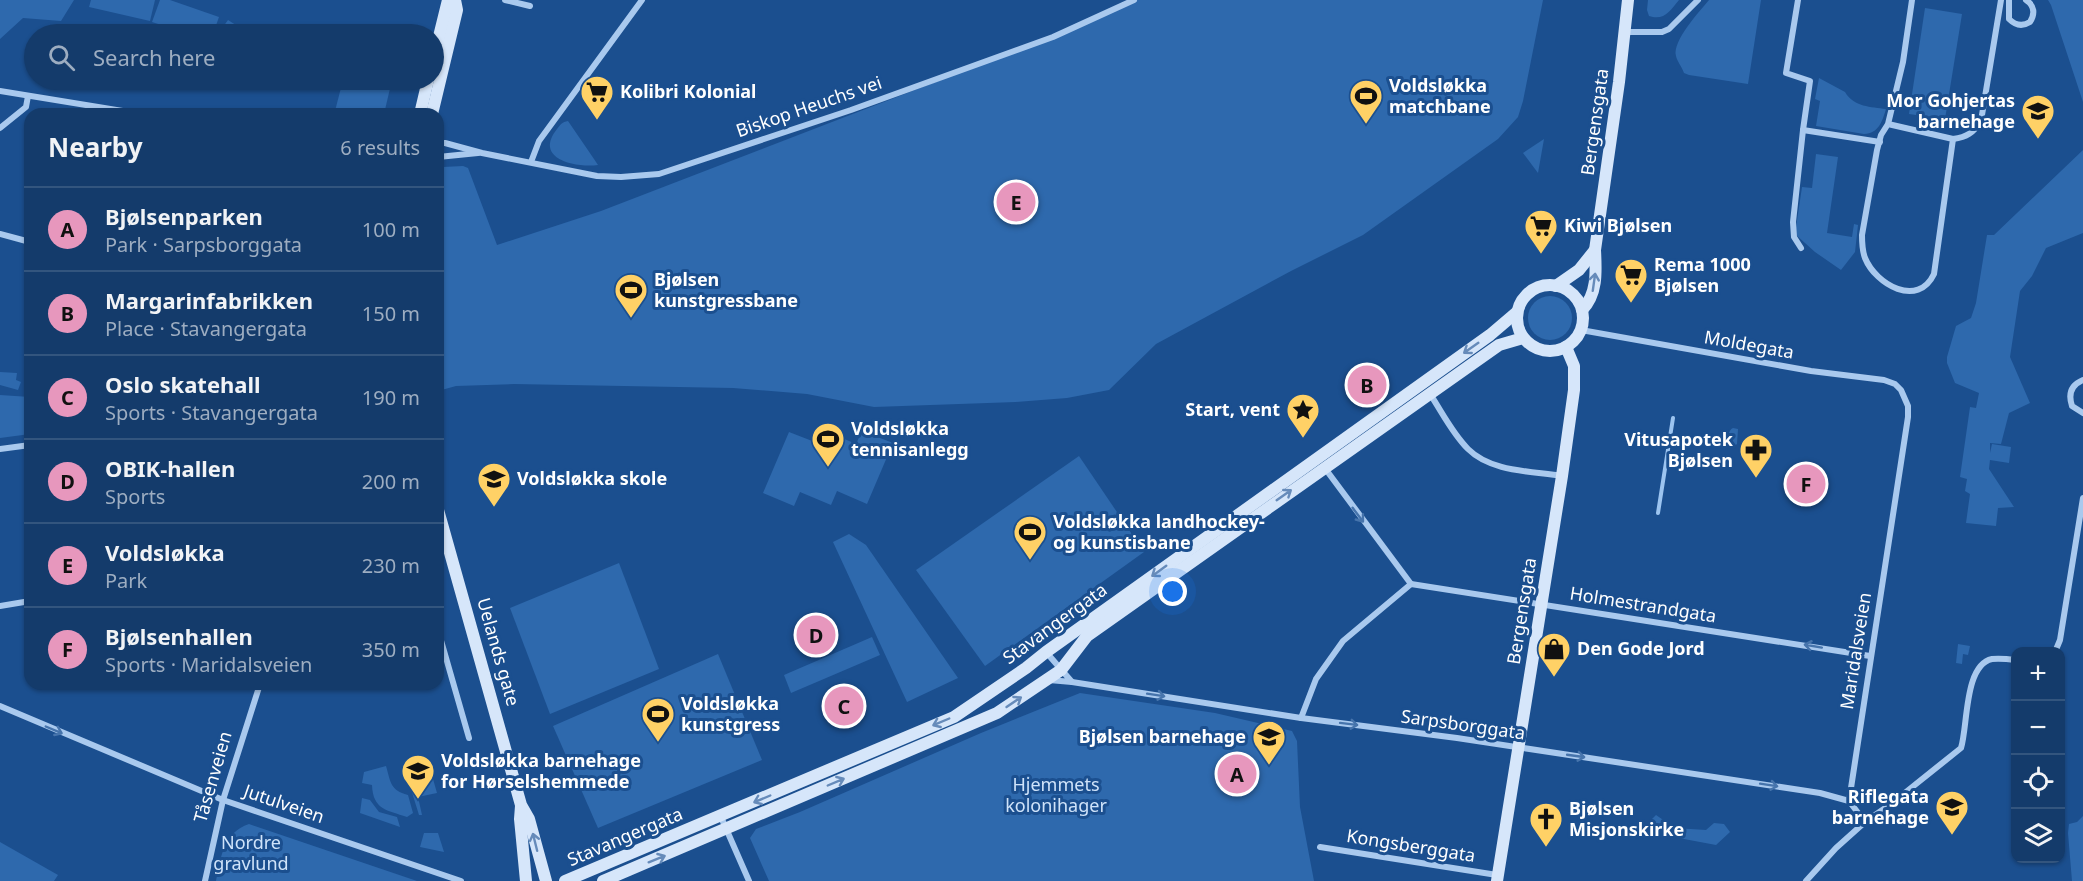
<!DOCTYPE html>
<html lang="en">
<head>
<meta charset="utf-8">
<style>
  body { margin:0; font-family:"Noto Sans",sans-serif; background:#214673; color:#f1f3f6 }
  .controls { position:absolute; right:18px; bottom:18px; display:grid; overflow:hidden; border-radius:12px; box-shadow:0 2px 4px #0004 }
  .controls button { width:54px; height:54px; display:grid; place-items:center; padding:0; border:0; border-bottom:2px solid #33557e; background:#143b6b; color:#f1f3f6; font:30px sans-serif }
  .you { position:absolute; left:1173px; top:592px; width:21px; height:21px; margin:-15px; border:4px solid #fff; border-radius:50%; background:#1a73e8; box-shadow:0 0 0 9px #1a73e833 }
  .badge { display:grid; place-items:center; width:39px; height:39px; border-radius:50%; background:#e797bd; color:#111; font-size:20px; font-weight:700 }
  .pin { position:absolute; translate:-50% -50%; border:3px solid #fff; box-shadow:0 2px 6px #0006 }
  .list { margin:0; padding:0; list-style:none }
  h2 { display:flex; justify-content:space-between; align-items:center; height:78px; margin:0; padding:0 24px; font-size:26px }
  h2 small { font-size:20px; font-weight:400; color:#9dadc1 }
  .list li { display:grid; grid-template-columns:39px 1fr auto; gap:18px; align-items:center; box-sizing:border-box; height:84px; padding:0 24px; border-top:2px solid #33557e }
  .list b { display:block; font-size:22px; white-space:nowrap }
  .list p { margin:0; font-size:20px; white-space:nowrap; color:#9dadc1 }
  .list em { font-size:20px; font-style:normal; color:#9dadc1 }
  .icon { flex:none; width:33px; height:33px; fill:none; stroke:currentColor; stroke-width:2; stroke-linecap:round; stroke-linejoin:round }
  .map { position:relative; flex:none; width:2083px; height:881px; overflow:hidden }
  .search { position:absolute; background:#143b6b; box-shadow:0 2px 4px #0004; left:24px; top:24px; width:420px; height:66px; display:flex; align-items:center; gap:15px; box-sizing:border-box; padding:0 21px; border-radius:33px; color:#9dadc1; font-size:22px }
  .panel { position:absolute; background:#143b6b; box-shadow:0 2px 4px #0004; left:24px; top:108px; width:420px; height:582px; border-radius:18px }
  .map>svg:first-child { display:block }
  .green { fill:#2e69ad }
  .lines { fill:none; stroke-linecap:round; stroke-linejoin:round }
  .stream { stroke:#9cc4f0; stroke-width:4 }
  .street { stroke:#a9c9ee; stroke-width:6 }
  .secondary { stroke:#d6e6fa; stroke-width:12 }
  .oneway { stroke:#668bba }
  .oneway2 { stroke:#4674ac }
  .labels { text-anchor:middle; stroke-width:6; stroke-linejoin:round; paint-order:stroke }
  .poi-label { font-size:18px; font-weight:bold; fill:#fff; stroke:#1b4f8f; text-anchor:start }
  .street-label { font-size:18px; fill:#fff; stroke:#1b4f8f }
  .park-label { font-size:18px; fill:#cfe3fa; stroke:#1b4f8f }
</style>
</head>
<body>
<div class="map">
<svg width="2083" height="881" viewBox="0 0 2083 881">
  <rect width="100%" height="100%" fill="#1b4f8f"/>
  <g class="green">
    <path d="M0,0H74L61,21L23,18L0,39Z"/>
    <path d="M91,0H155L150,21L89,7Z"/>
    <path d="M160,0H170L219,17L213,34H189L152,22Z"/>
    <path d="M1130,0H1543L1523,101L1518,117L1498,139L1363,235L1291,271L1156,344L1109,390L1067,398L1016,402L874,407L807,394L733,388L514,384L456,386L438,391V189L440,175L444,172L443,167L463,166L468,168L497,245L601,211L1037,43Z"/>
    <path d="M1648,0H1679C1670,11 1664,21 1649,16L1647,10Z"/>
    <path d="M1709,0H1761L1748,84L1689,75L1684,73C1682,67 1677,61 1676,56C1672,41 1700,11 1709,0Z"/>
    <path d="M2048,0H2083V102L2051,5Z"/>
    <path d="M1925,8L1962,14L1945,119L1909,114Z"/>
    <path d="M228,20L250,34H218Z"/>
    <path d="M1819,78L1845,92C1854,107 1871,107 1886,109C1882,122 1879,133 1864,134L1816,126L1820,101L1815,99Z"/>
    <path d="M343,80H392L384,114H347L335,111Z"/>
    <path d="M568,121L594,159L598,165C576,168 533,159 557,129C561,124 562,122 568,121Z"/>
    <path d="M1544,139L1538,173L1523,153Z"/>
    <path d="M2083,150V233L2046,248L2032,276L2020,291L2010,357L2030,403L2009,413L2001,444L1990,443V453L1992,444L2011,447L2009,463L1990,460L1989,469L2014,507L1998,508L1996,526L1966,523L1970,494L1965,491L1967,479L1960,477L1970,407L1976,408L1979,393L1955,383L1947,363V357L1956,326L1971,318L1976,303L1987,235H1994Z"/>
    <path d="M1816,154L1838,157L1827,233L1852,237L1854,224L1858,225L1855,252L1841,270L1815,252L1795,234L1802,187L1812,188Z"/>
    <circle cx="1550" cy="318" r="22"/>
    <path d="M0,372L17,373L16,380L21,382L18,390L0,385Z"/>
    <path d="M0,395L30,397V434L0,438Z"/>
    <path d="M1733,428L1738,429L1737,444L1734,446L1729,444C1727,440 1728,430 1733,428Z"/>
    <path d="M826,431L856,444L862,431L893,443L867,504L837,491L831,505L800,492L794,506L763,493L789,432L820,444Z"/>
    <path d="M1079,456L1144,552L985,666L916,570Z"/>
    <path d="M849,534L866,545L958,678L907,702L833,542Z"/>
    <path d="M619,563L659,669L550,714L510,608Z"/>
    <path d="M872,637L880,655L791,693L784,675Z"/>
    <path d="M1958,644L1970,646L1968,655L1963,654L1962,664L1956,663Z"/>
    <path d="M718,654L762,760L598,828L553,726Z"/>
    <path d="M1080,693L1215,713L1292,731L1297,741L1300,807L1314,881H769L750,838L756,829L800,812L981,733Z"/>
    <path d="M386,766C391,783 390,790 408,795L413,813L407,817C387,810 373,810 372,785L362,783L364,772Z"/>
    <path d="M433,779L437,793L418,797L422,815H419L410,786Z"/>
    <path d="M362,798L370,800L379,812L397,817L400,827L360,813Z"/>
    <path d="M1656,815L1675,828L1706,830L1714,823L1724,824L1730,832L1716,845L1668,836L1652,819Z"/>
    <path d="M2083,816V881H2072L2068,833L2069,824L2077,822Z"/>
    <path d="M249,824L417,881H216C221,857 223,833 249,824Z"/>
    <path d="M424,833H438L444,852L420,847Z"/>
    <path d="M0,842L58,875L54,881H0Z"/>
  </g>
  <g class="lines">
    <path class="stream" d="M1658,513L1673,418"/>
    <g class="street">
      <path d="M505,0L530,6"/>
      <path d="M1798,0L1786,73L1810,81L1803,130L1880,142"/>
      <path d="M2009,0V19C2015,25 2022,27 2030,22C2035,14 2035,6 2026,0"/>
      <path d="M1625,32H1662L1669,29L1698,0"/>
      <path d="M0,91L141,114"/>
      <path d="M1888,124L1953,139L1934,274C1918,308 1876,285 1865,258C1862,250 1862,243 1862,235L1877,150L1881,135L1888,124L1903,62L1912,0"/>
      <path d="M0,128L26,107L28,96"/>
      <path d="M1953,139C1967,137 1973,133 1981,121L2001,0"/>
      <path d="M438,143H445L482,153L597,176L621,177L659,174L851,110L1053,37L1134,0"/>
      <path d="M438,157L478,153"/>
      <path d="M531,162L539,141L642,0"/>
      <path d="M0,234L30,242"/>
      <path d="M1801,248L1794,237L1793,222L1803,130"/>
      <path d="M1581,330L1811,371L1884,380L1895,384L1901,390L1908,406V417L1849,801L1865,822"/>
      <path d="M2083,380C2071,385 2068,394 2072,406L2083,413"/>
      <path d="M1430,394C1442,412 1452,433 1468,449C1491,472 1531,471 1562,476"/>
      <path d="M0,449L30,445"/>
      <path d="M1324,467L1411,584L1870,656"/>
      <path d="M0,606L30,601"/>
      <path d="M438,630L469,738"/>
      <path d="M1046,652L1072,682L1049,680"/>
      <path d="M2055,652L2060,640L2083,498"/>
      <path d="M1072,682L1301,718L1457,738L1820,793L1849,801"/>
      <path d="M0,706L223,800L461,881"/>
      <path d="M1301,718L1316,679L1343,641L1411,584"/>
      <path d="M721,817L749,881"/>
      <path d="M1320,847L1497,875"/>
      <path d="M205,881L223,800L260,684"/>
      <path d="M1806,881L1836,848L1865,822L1891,804L1961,748C1968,726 1964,665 1992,659C2000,658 2008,659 2016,660"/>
    </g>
    <g class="secondary">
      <path d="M434,57L448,0"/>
      <path d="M420,114L428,80"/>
      <path d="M432,114L457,10L455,0"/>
      <circle cx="1550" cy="318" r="33"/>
      <path d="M1556,286L1579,270L1595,250"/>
      <path d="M1582,310C1598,294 1596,270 1595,250L1619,82L1628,0"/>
      <path d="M438,510L521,805L529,819L546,881"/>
      <path d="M521,806L520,819L526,881"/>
      <path d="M565,881L954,717L1026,668L1046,652L1490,335L1517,312"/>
      <path d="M603,881L997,713L1061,670L1087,636L1499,345L1523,338"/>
      <path d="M1497,881L1562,476L1574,390V366L1566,347"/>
    </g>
  </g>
  <defs><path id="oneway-shaft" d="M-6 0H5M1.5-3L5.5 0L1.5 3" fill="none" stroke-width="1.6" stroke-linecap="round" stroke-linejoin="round" transform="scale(1.5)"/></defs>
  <g class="oneway">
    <use href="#oneway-shaft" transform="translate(1594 282) rotate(-82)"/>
    <use href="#oneway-shaft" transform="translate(1471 348) rotate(145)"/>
    <use href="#oneway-shaft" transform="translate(1284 495) rotate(-35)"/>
    <use href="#oneway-shaft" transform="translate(1159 571) rotate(144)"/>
    <use href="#oneway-shaft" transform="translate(1014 702) rotate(-34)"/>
    <use href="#oneway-shaft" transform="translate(941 722) rotate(157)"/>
    <use href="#oneway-shaft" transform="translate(836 782) rotate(-23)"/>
    <use href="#oneway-shaft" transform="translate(762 799) rotate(157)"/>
    <use href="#oneway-shaft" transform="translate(535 842) rotate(-104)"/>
    <use href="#oneway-shaft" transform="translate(657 859) rotate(-22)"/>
  </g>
  <g class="oneway2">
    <use href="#oneway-shaft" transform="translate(1358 515) rotate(53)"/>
    <use href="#oneway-shaft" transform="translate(1813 646) rotate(-170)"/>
    <use href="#oneway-shaft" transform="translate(1156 695) rotate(9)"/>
    <use href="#oneway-shaft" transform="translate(1349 724) rotate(7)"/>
    <use href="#oneway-shaft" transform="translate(54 730) rotate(23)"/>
    <use href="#oneway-shaft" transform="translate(1576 756) rotate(8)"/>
    <use href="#oneway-shaft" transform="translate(1769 785) rotate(9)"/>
  </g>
  <defs>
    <g id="supermarket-pin" transform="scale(1.725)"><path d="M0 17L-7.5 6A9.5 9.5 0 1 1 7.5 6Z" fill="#ffd166" stroke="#1b4f8f"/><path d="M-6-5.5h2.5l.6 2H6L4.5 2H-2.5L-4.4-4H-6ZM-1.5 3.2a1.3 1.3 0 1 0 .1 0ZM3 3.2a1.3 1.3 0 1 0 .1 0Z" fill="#111"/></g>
    <g id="stadium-pin" transform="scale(1.725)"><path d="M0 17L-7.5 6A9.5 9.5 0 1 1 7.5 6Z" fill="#ffd166" stroke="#1b4f8f"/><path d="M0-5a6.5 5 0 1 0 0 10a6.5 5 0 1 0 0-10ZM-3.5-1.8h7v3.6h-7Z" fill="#111"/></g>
    <g id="school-pin" transform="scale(1.725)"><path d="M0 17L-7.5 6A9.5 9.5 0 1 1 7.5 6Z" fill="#ffd166" stroke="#1b4f8f"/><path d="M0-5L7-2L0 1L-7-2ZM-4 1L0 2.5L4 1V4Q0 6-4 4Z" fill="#111"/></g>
    <g id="sight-pin" transform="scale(1.725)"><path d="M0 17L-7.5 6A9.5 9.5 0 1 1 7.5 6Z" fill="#ffd166" stroke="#1b4f8f"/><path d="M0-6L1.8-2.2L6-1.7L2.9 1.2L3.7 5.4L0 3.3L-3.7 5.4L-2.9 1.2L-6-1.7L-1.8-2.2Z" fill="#111"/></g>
    <g id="pharmacy-pin" transform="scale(1.725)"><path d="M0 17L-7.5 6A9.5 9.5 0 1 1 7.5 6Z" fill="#ffd166" stroke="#1b4f8f"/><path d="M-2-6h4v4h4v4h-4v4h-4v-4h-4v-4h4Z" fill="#111"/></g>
    <g id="shop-pin" transform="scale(1.725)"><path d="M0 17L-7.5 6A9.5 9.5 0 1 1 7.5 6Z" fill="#ffd166" stroke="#1b4f8f"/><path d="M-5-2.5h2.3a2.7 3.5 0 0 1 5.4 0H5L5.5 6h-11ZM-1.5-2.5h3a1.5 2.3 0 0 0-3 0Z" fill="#111"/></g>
    <g id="church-pin" transform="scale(1.725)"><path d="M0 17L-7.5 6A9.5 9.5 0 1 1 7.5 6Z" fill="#ffd166" stroke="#1b4f8f"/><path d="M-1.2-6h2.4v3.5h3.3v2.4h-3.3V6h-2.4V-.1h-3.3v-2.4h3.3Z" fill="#111"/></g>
  </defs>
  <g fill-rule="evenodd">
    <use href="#supermarket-pin" x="597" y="92"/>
    <use href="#stadium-pin" x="1366" y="96"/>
    <use href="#school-pin" x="2038" y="111"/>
    <use href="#supermarket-pin" x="1541" y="226"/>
    <use href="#supermarket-pin" x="1631" y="275"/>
    <use href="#stadium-pin" x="631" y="290"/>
    <use href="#sight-pin" x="1303" y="410"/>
    <use href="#stadium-pin" x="828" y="439"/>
    <use href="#pharmacy-pin" x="1756" y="450"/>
    <use href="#school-pin" x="494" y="479"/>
    <use href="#stadium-pin" x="1030" y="532"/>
    <use href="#shop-pin" x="1554" y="649"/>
    <use href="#stadium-pin" x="658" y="714"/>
    <use href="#school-pin" x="1269" y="737"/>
    <use href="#school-pin" x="418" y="771"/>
    <use href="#school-pin" x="1952" y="807"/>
    <use href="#church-pin" x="1546" y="819"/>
  </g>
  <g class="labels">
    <g class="poi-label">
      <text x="1389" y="92">Voldsløkka<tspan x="1389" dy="21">matchbane</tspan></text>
      <text x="620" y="98">Kolibri Kolonial</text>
      <text x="2015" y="107" text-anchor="end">Mor Gohjertas<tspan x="2015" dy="21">barnehage</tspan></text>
      <text x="1564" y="232">Kiwi Bjølsen</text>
      <text x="1654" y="271">Rema 1000<tspan x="1654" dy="21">Bjølsen</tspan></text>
      <text x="654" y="286">Bjølsen<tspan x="654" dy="21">kunstgressbane</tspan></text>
      <text x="1280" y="416" text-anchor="end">Start, vent</text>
      <text x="851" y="435">Voldsløkka<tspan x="851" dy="21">tennisanlegg</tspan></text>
      <text x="1733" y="446" text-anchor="end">Vitusapotek<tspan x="1733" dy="21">Bjølsen</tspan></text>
      <text x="517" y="485">Voldsløkka skole</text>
      <text x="1053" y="528">Voldsløkka landhockey-<tspan x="1053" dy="21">og kunstisbane</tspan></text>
      <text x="1577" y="655">Den Gode Jord</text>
      <text x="681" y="710">Voldsløkka<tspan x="681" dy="21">kunstgress</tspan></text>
      <text x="1246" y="743" text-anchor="end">Bjølsen barnehage</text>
      <text x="441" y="767">Voldsløkka barnehage<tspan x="441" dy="21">for Hørselshemmede</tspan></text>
      <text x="1929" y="803" text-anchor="end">Riflegata<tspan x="1929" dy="21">barnehage</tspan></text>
      <text x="1569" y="815">Bjølsen<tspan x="1569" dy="21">Misjonskirke</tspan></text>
    </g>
    <g class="street-label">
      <text transform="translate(809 107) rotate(-19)" y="6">Biskop Heuchs vei</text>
      <text transform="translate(1595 122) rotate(-82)" y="6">Bergensgata</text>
      <text transform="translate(1749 345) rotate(10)" y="6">Moldegata</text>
      <text transform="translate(1643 605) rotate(9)" y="6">Holmestrandgata</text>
      <text transform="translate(1522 611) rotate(-81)" y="6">Bergensgata</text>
      <text transform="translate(1055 624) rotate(-36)" y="6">Stavangergata</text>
      <text transform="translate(1856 651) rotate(-81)" y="6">Maridalsveien</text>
      <text transform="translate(498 652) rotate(74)" y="6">Uelands gate</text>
      <text transform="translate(1463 725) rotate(8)" y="6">Sarpsborggata</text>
      <text transform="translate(213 777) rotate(-74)" y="6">Tåsenveien</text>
      <text transform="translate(284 804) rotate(19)" y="6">Jutulveien</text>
      <text transform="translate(625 837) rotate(-23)" y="6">Stavangergata</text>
      <text transform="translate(1411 846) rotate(9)" y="6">Kongsberggata</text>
    </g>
    <g class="park-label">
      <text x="1056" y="791">Hjemmets<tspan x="1056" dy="21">kolonihager</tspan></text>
      <text x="251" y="849">Nordre<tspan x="251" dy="21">gravlund</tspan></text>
    </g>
  </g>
</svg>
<div class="controls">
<button>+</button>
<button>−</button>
<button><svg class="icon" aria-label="locate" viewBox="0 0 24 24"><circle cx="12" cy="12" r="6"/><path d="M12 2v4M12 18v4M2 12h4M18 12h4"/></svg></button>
<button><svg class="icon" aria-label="layers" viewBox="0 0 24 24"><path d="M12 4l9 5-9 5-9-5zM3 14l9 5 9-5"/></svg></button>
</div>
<div class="you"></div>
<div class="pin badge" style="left:1237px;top:774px">A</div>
<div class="pin badge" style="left:1367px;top:385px">B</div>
<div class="pin badge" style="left:844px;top:706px">C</div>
<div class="pin badge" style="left:816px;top:635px">D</div>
<div class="pin badge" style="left:1016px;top:202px">E</div>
<div class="pin badge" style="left:1806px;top:484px">F</div>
<div class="search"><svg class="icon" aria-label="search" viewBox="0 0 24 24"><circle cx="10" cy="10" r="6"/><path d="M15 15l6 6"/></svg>Search here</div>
<section class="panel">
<h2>Nearby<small>6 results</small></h2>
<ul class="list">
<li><span class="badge">A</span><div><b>Bjølsenparken</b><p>Park · Sarpsborggata</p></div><em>100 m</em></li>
<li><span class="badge">B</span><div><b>Margarinfabrikken</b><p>Place · Stavangergata</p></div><em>150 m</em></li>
<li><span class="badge">C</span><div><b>Oslo skatehall</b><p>Sports · Stavangergata</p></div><em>190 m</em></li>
<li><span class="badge">D</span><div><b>OBIK-hallen</b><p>Sports</p></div><em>200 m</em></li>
<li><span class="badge">E</span><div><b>Voldsløkka</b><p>Park</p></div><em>230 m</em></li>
<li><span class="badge">F</span><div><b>Bjølsenhallen</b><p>Sports · Maridalsveien</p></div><em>350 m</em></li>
</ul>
</section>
</div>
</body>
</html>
